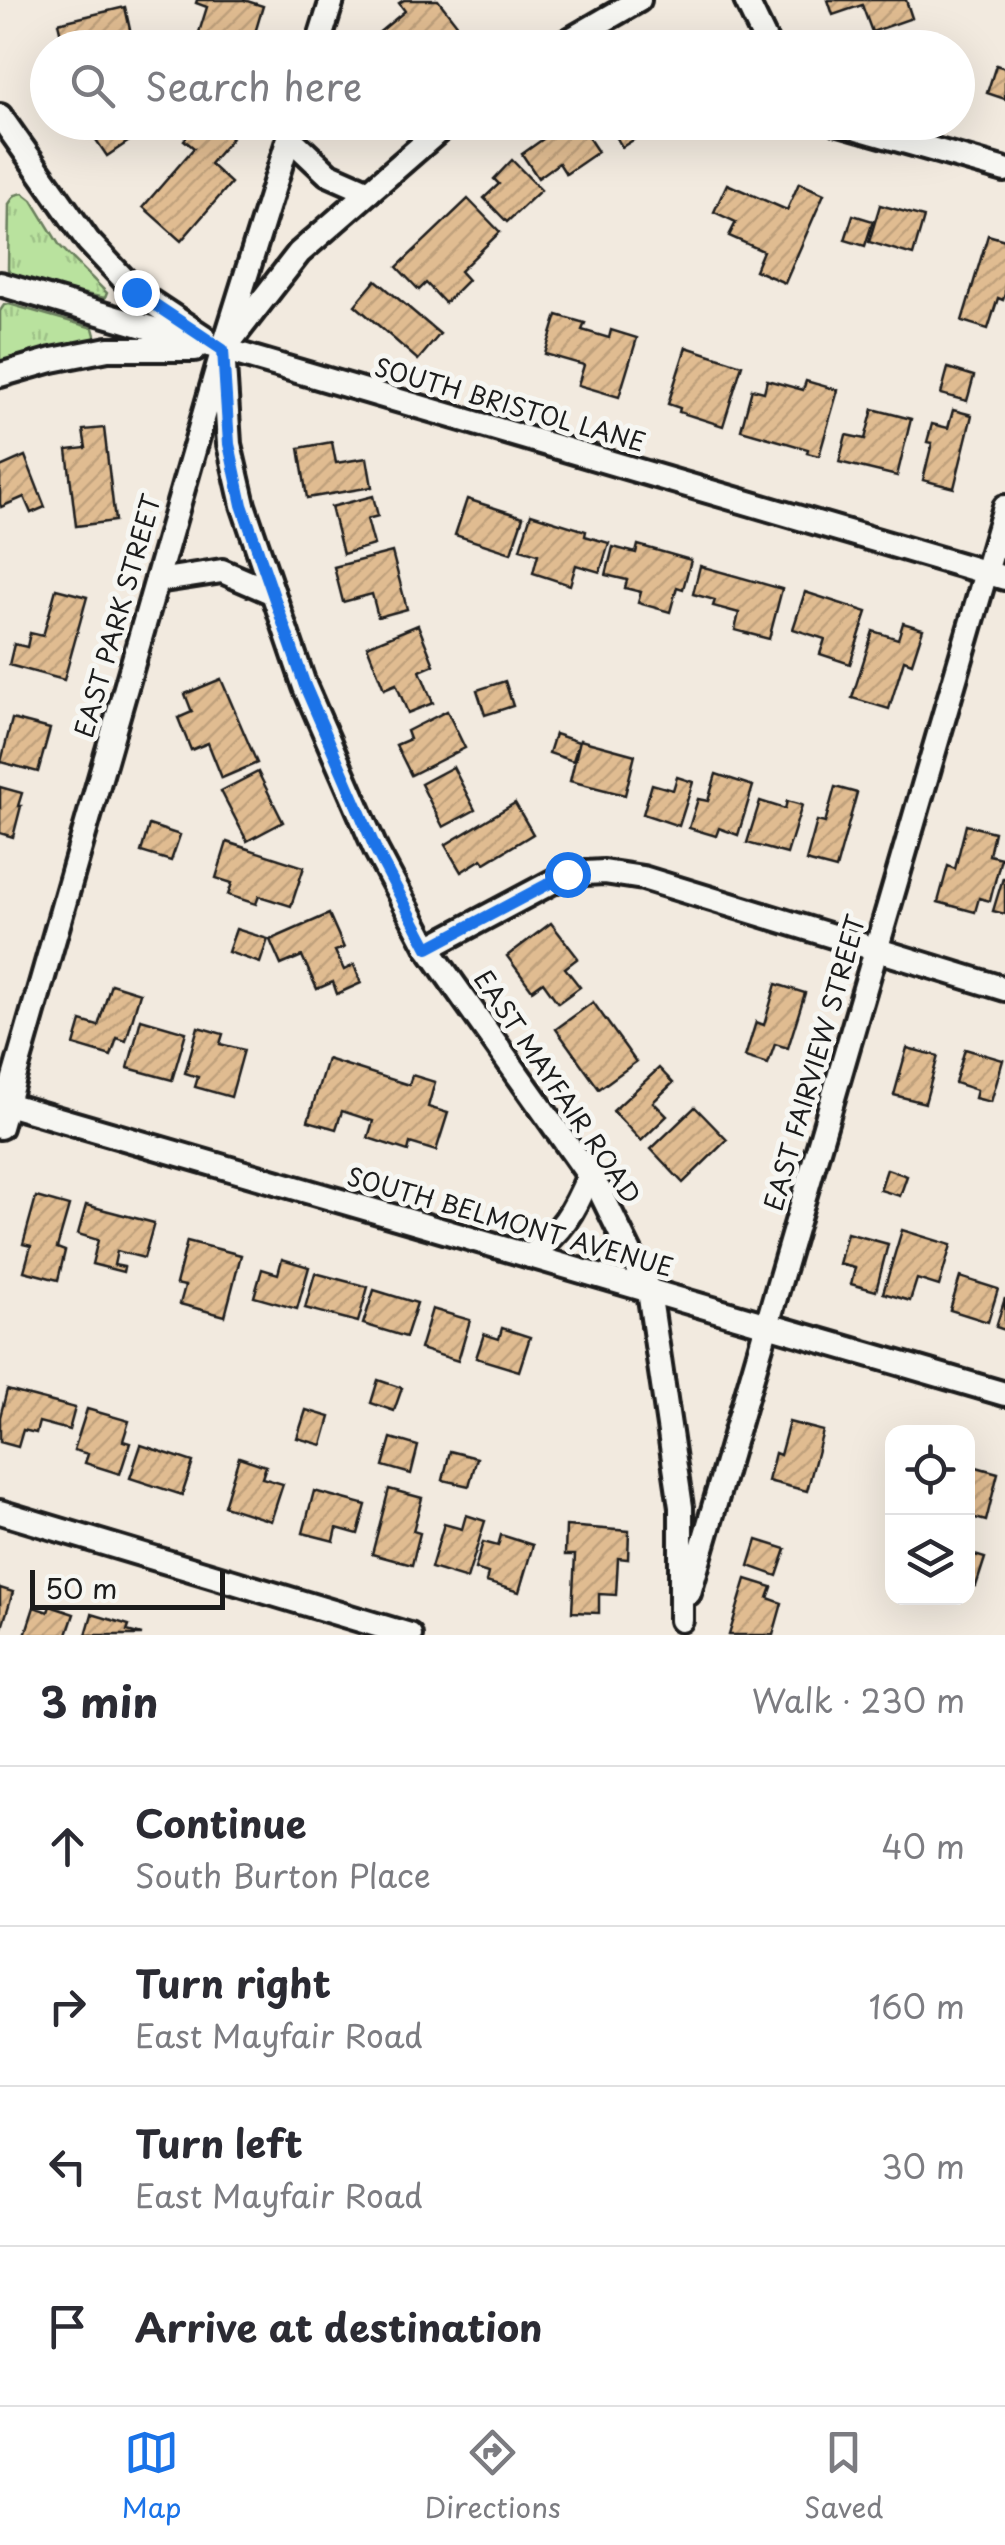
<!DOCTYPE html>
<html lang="en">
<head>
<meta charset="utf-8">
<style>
  body { margin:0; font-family:"Playpen Sans",sans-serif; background:#f2f2f3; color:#2b2b33 }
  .controls { position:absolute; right:30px; bottom:30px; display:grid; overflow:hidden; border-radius:20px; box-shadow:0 10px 40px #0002 }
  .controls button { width:90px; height:90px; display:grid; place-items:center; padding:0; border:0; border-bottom:2px solid #e1e1e2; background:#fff; color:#2b2b33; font:50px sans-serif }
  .scale { position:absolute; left:30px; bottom:25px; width:195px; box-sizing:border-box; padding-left:10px; border:5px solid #1c1c1c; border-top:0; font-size:28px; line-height:35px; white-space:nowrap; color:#1c1c1c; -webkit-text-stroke:8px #f6f6f2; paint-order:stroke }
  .stop { position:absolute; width:30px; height:30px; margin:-22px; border:8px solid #1a73e8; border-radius:50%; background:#fff }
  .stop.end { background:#1a73e8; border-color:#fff; box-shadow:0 2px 10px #0008 }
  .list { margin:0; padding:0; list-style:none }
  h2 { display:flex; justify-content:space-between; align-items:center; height:130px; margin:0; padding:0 40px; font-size:42px }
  h2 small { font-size:32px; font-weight:400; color:#7c7c81 }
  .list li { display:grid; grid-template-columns:65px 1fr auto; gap:30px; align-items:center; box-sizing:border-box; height:160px; padding:0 40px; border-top:2px solid #e1e1e2 }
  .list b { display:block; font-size:38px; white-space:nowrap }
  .list p { margin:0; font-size:32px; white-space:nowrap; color:#7c7c81 }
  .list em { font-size:32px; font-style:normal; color:#7c7c81 }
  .icon { flex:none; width:55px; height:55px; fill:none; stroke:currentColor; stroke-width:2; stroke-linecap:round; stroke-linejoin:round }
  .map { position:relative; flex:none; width:1005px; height:1635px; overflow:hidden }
  .search { position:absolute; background:#fff; box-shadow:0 10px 40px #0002; left:30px; right:30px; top:30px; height:110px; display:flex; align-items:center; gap:25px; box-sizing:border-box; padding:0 35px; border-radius:55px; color:#7c7c81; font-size:38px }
  .sheet { height:770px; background:#fff }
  nav { display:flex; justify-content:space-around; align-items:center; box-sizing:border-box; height:140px; border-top:2px solid #e1e1e2; background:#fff; font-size:28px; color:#7c7c81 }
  nav a { display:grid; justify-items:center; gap:5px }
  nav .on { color:#1a73e8 }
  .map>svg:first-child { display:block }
  .grass { fill:url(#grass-tufts); stroke:#6a7f5d; stroke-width:2.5 }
  .building { fill:url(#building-hatch); stroke:#1c1c1c; stroke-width:2.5 }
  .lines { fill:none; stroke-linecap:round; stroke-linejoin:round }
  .minor-casing { stroke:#1c1c1c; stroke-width:30 }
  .minor { stroke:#f6f6f2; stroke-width:22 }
  .route { stroke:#1a73e8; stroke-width:12 }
  .labels { text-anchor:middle; stroke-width:10; stroke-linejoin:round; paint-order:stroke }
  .street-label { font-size:25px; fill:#1c1c1c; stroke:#f6f6f2 }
</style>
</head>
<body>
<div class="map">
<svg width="1005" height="1635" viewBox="0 0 1005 1635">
  <defs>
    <pattern id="grass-tufts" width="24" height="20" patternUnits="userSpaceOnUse" patternTransform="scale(2.5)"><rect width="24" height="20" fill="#b9e29e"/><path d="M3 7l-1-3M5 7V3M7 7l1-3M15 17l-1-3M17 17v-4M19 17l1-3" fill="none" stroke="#9ec188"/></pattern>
    <pattern id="building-hatch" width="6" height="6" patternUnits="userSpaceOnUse" patternTransform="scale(2.5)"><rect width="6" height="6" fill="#e0bc91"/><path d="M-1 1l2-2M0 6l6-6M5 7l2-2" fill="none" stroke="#c0a17c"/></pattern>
  </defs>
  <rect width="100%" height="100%" fill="#f2eadf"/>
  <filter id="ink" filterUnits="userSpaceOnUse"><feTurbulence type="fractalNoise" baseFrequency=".01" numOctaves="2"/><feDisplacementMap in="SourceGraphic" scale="20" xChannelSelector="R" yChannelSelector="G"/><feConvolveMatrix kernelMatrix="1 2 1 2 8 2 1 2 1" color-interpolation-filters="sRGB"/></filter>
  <g filter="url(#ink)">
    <g class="grass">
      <path d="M23,193L32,200L60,246L107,293L105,298L12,279L8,269L9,204L15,195Z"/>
      <path d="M9,304L93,328L96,339L0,366V311L4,305Z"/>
    </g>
    <g class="building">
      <path d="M197,0H244L263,6L252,43L242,40L240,48H213L196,42L207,7L196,3Z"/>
      <path d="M404,0H438L459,27L433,48H370L380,40L376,35L405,11L399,3Z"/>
      <path d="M828,0H906L912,18L872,32L862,5L833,15Z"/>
      <path d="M125,7L134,48H64L58,23Z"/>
      <path d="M712,35L718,48H689Z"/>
      <path d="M996,65L1005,68V99L987,93Z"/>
      <path d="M84,122H152L153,125L107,156Z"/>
      <path d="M199,122H214L232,138L210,164L231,183L181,241L143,207L194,148L184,140Z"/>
      <path d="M567,122H578L598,152L566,174L559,163L538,178L522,154Z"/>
      <path d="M608,122H662L622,147Z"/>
      <path d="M512,160L541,190L507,222L484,198L499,184L494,179Z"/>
      <path d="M799,183L824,194L785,283L755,270L763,251L729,236L736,222L714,212L727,184L787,210Z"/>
      <path d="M468,199L500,232L460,271L468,280L445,303L426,283L419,290L397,267Z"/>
      <path d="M880,205L924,217L913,255L869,242Z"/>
      <path d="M853,215L873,221L865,246L845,240Z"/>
      <path d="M988,235L1005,240V294L1003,300L998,298L988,329L962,321Z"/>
      <path d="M376,280L440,334L418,360L355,305Z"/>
      <path d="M557,315L585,323L582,330L609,338L611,330L637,338L619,397L578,385L584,365L545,354Z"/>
      <path d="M686,347L742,365L723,426L679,412L680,408L668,404Z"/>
      <path d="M948,368L974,376L967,401L941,394Z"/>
      <path d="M767,380L803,390L806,381L838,390L819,456L807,453L808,449L741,430L752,389L764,392Z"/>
      <path d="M873,409L911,419L897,476L839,462L846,435L865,439Z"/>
      <path d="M953,410L972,415L954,488L923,480L932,443L927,442L932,424L948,428Z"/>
      <path d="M104,428L115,521L76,526L67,450L86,448L83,430Z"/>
      <path d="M332,442L336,463L367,458L372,487L307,498L299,448Z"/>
      <path d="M25,456L45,507L31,513L24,497L1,507L0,504V467Z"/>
      <path d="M373,496L378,516L367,519L374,545L343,554L331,507Z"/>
      <path d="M467,499L523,517L511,553L455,535Z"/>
      <path d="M531,514L586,531L585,536L609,543L600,572L576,565L570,585L533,573L538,554L520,549Z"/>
      <path d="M638,545L691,560L683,589L677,587L670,612L638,603L641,592L625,588L627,580L606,575L613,547L636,553Z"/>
      <path d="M392,552L407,609L378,617L372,594L343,602L334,567Z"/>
      <path d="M700,566L782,589L769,639L735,630L739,613L713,606L715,600L693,594Z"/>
      <path d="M56,589L87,597L64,680L9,665L14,644L27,647L30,633L43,636Z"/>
      <path d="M805,592L867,612L850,664L820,654L825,639L793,629Z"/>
      <path d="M903,623L923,629L912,663L904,660L889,709L852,698L873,631L898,639Z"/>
      <path d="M418,625L434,665L420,671L433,703L408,713L396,684L384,689L367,646Z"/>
      <path d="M221,679L257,763L222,778L208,743L191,750L178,718L192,712L185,694Z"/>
      <path d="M505,681L513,706L485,715L477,690Z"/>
      <path d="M447,711L465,748L411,775L396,745L410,739L407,731Z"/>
      <path d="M12,719L50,729L38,772L1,762Z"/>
      <path d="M555,734L579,742L573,761L549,753Z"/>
      <path d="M580,740L635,755L625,795L570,781Z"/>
      <path d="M453,767L475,810L443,827L421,784Z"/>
      <path d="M258,772L283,822L247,841L221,791Z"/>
      <path d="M716,774L753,786L738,835L719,828L716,836L689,828L698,799L708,801Z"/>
      <path d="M677,777L693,782L679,826L643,814L652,784L673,790Z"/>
      <path d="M0,787L22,793L18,806H21L13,837L0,833Z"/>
      <path d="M835,787L857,793L836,869L806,861L817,821L825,823Z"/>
      <path d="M760,801L785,809L787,801L802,805L787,854L747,843Z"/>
      <path d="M515,803L533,834L485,863L482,859L461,872L445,845Z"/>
      <path d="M149,825L180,835L171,861L141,852Z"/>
      <path d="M966,825L994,832L989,855L1001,858L990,901L979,898L975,912L938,902L948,866L955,869Z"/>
      <path d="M227,842L304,867L291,906L259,896L256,904L228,895L232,883L216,878Z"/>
      <path d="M1003,878H1005V914L993,911Z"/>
      <path d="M329,914L344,948L335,951L344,970L354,965L361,983L337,994L333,982L317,989L302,956L281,965L270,940Z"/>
      <path d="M551,923L578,958L565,968L580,987L558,1003L543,982L532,990L507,956Z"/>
      <path d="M236,929L268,939L260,963L228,952Z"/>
      <path d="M111,984L140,993L126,1041L117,1038L111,1056L74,1045L81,1021L98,1026Z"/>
      <path d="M776,984L805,993L788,1048L775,1044L768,1064L745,1057L756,1022L764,1025Z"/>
      <path d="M593,1002L636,1062L599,1089L556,1029Z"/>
      <path d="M141,1019L186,1032L172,1080L128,1068Z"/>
      <path d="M198,1027L223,1034L220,1044L244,1050L231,1097L195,1087L198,1077L185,1073Z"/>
      <path d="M907,1048L938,1056L925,1103L894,1095Z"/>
      <path d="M965,1049L1003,1060L991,1102L975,1098L977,1090L955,1083Z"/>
      <path d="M327,1059L409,1085L412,1075L435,1082L428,1107L448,1113L436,1151L410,1143L408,1151L368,1138L373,1121L342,1111L336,1129L308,1121Z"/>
      <path d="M659,1068L673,1083L653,1102L667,1116L641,1141L613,1111Z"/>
      <path d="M695,1107L727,1140L683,1183L651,1149Z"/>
      <path d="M887,1169L907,1176L900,1196L880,1190Z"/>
      <path d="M36,1197L69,1206L57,1248L65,1251L58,1280L24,1271L31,1246L23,1244Z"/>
      <path d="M86,1205L154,1223L144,1258L117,1251L114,1265L124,1267L123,1272L92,1264L98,1240L78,1234Z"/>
      <path d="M902,1230L951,1245L939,1286L917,1279L910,1301L883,1293Z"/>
      <path d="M847,1233L888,1244L876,1291L851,1284L855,1268L839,1264Z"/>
      <path d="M187,1241L241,1255L225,1316L180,1304L185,1286L176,1284Z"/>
      <path d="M282,1259L309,1267L297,1309L254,1297L262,1269L278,1274Z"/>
      <path d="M315,1273L368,1287L358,1322L305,1308Z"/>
      <path d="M960,1277L998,1289L988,1322L950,1310Z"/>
      <path d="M374,1290L417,1303L406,1337L363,1324Z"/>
      <path d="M1005,1298V1330L996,1327Z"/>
      <path d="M432,1309L470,1320L458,1361L420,1349Z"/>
      <path d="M502,1328L530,1337L519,1371L476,1358L484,1334L499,1339Z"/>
      <path d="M378,1380L402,1388L394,1411L371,1403Z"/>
      <path d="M7,1390L75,1408L69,1430L39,1422L36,1433L23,1430L18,1447L0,1442V1417Z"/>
      <path d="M87,1409L129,1421L123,1441L130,1443L120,1474L85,1463L88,1454L74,1450Z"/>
      <path d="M306,1410L330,1417L322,1445L297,1438Z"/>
      <path d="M789,1422L823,1431L807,1491L768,1481L775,1453L780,1455Z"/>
      <path d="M391,1438L418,1446L411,1474L383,1466Z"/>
      <path d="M141,1445L193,1462L182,1495L130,1478Z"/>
      <path d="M450,1451L477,1458L469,1486L443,1480Z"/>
      <path d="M239,1457L266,1466L262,1478L283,1484L271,1521L224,1506Z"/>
      <path d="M969,1465L998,1473L986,1521L968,1516Z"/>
      <path d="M389,1489L422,1498L413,1531L420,1533L412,1565L372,1554Z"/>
      <path d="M314,1491L366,1505L358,1534L337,1528L334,1541L303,1533Z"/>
      <path d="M466,1515L485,1521L467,1579L431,1568L444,1524L462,1529Z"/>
      <path d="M566,1526L629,1531L628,1559L618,1558L616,1595L599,1594V1613L572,1612L575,1555H565Z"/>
      <path d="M501,1535L533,1545L519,1592L486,1582L488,1573L475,1569L483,1542L498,1546Z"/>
      <path d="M757,1540L786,1549L777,1576L749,1566Z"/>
      <path d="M968,1553L985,1558L976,1586L968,1584Z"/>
      <path d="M746,1579L772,1587L768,1598L782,1603L773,1635H729Z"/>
      <path d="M0,1588L13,1592L0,1634Z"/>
      <path d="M50,1606L74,1614L67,1635H25L34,1607L48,1612Z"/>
      <path d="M92,1614L129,1625L127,1631L142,1635H86Z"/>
    </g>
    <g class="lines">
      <g class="minor-casing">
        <g id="minor">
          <path d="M746,0L769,48"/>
          <path d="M317,48L332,0"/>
          <path d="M556,48L639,0"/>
          <path d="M0,116L88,241L136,292L204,337"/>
          <path d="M836,122L1005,170"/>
          <path d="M290,138L328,174L369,192"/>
          <path d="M0,284L1005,578"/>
          <path d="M232,339L299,253L449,122"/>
          <path d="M223,349L229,444L243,505L305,687L376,850L428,948L600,1191L649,1291L681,1507V1620"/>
          <path d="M0,375L52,360L108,349H195"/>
          <path d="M157,581L222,571L273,593"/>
          <path d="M428,948L567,874L604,872L643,878L1005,989"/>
          <path d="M0,1102L1005,1394"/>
          <path d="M0,1127L223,349L294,122"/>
          <path d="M530,1256C562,1231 573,1213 589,1175"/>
          <path d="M0,1512L410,1635"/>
          <path d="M689,1593L1005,507"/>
        </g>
      </g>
      <use href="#minor" class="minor"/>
    </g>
  </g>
  <g class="lines" filter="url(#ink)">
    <path class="route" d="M136,292L223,350L229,444L242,505L305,686L376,850L428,948L567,874"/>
  </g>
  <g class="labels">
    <g class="street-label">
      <text transform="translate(510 405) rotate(16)" y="9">SOUTH BRISTOL LANE</text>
      <text transform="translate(118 616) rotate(-74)" y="9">EAST PARK STREET</text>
      <text transform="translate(815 1063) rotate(-74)" y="9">EAST FAIRVIEW STREET</text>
      <text transform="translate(557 1087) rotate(56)" y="9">EAST MAYFAIR ROAD</text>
      <text transform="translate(510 1222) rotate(16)" y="9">SOUTH BELMONT AVENUE</text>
    </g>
  </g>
</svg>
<div class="controls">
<button><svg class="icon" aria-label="locate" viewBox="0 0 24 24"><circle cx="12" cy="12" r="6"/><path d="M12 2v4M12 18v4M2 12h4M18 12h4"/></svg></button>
<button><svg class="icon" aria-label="layers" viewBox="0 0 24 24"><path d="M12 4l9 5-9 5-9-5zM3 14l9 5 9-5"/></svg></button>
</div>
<div class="scale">50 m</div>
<div class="stop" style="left:567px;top:874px"></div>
<div class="stop end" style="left:136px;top:292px"></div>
<div class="search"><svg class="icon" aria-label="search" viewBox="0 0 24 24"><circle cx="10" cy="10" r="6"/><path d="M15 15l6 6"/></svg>Search here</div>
</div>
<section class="sheet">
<h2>3 min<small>Walk · 230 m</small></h2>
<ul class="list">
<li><svg class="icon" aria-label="ahead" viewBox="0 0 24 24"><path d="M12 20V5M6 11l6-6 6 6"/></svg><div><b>Continue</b><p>South Burton Place</p></div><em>40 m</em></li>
<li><svg class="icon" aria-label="right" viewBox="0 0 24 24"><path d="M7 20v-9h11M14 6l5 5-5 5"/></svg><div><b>Turn right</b><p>East Mayfair Road</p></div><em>160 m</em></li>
<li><svg class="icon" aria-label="left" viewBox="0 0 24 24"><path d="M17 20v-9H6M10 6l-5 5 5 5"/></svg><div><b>Turn left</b><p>East Mayfair Road</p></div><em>30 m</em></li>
<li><svg class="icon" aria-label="arrive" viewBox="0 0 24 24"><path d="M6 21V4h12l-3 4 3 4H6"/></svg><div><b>Arrive at destination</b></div></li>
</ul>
</section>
<nav>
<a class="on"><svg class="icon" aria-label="map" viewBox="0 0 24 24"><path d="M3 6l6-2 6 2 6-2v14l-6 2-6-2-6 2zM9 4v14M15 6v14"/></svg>Map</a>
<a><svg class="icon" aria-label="directions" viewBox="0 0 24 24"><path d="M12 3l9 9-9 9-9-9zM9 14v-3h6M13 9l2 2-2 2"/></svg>Directions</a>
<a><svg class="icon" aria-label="saved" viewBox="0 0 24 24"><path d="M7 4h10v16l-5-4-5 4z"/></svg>Saved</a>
</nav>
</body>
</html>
